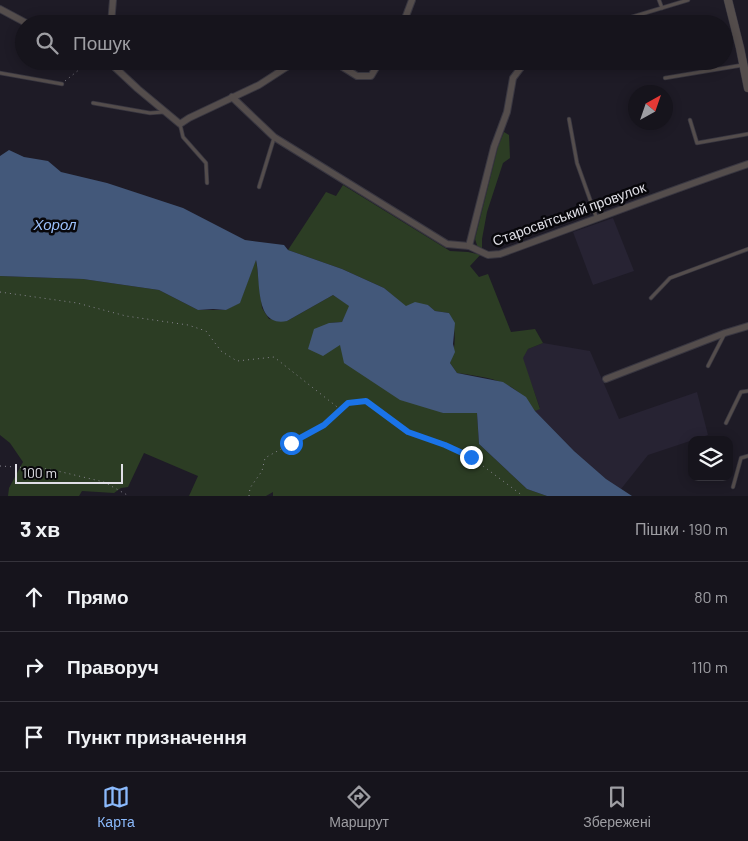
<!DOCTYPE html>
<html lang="uk">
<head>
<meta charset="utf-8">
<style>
  body { margin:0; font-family:Barlow,sans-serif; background:#1f1d25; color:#f1f3f6 }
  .controls { position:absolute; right:15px; bottom:15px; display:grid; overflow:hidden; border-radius:10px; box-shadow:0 2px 12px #0003 }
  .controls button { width:45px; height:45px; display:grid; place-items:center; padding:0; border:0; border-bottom:1px solid #35333b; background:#16141c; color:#f1f3f6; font:25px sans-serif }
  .compass { position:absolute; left:628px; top:85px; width:45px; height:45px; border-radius:50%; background:#16141c; box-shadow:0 2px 12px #0003; rotate:40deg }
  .scale { position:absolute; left:15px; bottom:12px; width:108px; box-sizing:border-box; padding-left:5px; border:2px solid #e1e0e7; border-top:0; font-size:14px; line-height:18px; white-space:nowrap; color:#e1e0e7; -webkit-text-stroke:4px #08070b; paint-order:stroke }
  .stop { position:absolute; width:15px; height:15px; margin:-11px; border:4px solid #1a73e8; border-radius:50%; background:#fff }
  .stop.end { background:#1a73e8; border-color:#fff; box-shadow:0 1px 5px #0008 }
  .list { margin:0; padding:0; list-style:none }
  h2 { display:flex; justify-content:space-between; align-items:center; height:65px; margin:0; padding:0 20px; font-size:21px }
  h2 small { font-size:16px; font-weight:400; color:#9e9ea3 }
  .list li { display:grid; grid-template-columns:32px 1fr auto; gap:15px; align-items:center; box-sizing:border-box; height:70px; padding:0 20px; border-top:1px solid #35333b }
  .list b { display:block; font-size:19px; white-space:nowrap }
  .list em { font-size:16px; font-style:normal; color:#9e9ea3 }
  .icon { flex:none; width:28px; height:28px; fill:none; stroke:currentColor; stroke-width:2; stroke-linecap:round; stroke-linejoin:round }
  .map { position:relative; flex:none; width:748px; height:496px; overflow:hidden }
  .search { position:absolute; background:#16141c; box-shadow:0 2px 12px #0003; left:15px; right:15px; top:15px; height:55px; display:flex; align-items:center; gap:12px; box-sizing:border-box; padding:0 18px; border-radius:28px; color:#9e9ea3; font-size:19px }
  .sheet { height:275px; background:#16141c }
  nav { display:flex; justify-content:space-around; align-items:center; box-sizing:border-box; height:70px; border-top:1px solid #35333b; background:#16141c; font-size:14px; color:#9e9ea3 }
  nav a { display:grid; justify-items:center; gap:2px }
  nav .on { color:#8bbafc }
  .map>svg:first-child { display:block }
  .built { fill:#272333 }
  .green { fill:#2c3d24 }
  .water { fill:#43587a }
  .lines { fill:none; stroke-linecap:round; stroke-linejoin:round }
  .service-casing { stroke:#393741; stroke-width:4.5 }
  .minor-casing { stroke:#393741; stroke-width:8 }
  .tertiary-casing { stroke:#393741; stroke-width:9 }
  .path { stroke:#88868f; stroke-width:1; stroke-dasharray:1 4; stroke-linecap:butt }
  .service { stroke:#544d4c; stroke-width:3 }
  .minor { stroke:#544d4c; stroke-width:6 }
  .tertiary { stroke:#544d4c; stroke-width:8 }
  .route { stroke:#1a73e8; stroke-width:6 }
  .labels { text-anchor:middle; stroke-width:5; stroke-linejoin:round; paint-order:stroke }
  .street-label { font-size:14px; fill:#e1e0e7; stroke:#08070b }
  .water-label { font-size:15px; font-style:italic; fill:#9bbff9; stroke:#08070b }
</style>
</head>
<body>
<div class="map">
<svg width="748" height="496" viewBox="0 0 748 496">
  <rect width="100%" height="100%" fill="#1e1b26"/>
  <g class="built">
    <path d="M613,218L634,271L593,285L573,232Z"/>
    <path d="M543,343L590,351L619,419L697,392L708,435L648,455L621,489L606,479L574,451L535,411L540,408L522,358L528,349Z"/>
  </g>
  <g class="green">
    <path d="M504,132L509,135L510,158L503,163L487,212L482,239V253L470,266L479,277L488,274L511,332L535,329L543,343L528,349L523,358L540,409L535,411C514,380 492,378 457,373L450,363C456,348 457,328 449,313L435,311L428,305L406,307L384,288L342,269L288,250L326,192L336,196L343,185L450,251L468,252L477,254L479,251L475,239L498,147Z"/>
    <path d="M256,259L262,308L269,319L287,321L333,295L350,306L342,322L329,323L340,345L443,413H477L479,444L527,489L547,496H273V492L266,496H189L198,476L144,453L128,487L121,488L114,493L82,491L79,496H8L9,488L23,462L10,443L0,435V276L83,279L159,290L198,310H226L240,302Z"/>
  </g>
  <path class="water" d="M9,150L24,157L48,161L61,172L107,183L183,208L245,240L284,245L288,250L342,269L384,288L406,306L415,302L428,305L435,311L449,313L455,323L453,344L455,352L450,363L457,373L503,382L526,397L535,411L574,451L606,479L632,496H547L527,489L479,444L477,413H443L400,400L344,363L340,345L323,356L308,349L314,329L329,323L342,322L349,306L333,295L287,321C254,328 261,280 256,260L240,303L226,310L213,309L198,310L159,290L83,279L0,276V156Z"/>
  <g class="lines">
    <g class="service-casing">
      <g id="service">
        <path d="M659,0L662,8"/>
        <path d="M612,23L688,0"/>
        <path d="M0,73L62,84"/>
        <path d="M665,78L743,65"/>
        <path d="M93,103L150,113L164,112"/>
        <path d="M569,119L577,163L597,219"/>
        <path d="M690,120L697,143L748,134"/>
        <path d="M180,124L183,137L206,163L207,183"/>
        <path d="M259,187L274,138"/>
        <path d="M651,298L670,278L748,249"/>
        <path d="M708,366L725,333"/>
        <path d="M726,423L741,392L748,391"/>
        <path d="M733,487L741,458L748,456"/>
      </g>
    </g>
    <g class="minor-casing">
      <g id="minor">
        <path d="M0,9L28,24"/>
        <path d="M111,24L113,0"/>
        <path d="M403,24L412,0"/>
        <path d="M108,61L138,89L180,124L189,118L259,85L296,61"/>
        <path d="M333,61L357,76H371L380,61"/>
        <path d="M232,97L274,137L447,244L469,246L488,255L500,254C583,224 665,192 748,164"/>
        <path d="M469,246L494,147L507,112L513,78L526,61"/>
        <path d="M606,379L725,333L748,326"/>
      </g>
    </g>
    <g class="tertiary-casing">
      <path id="tertiary" d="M728,0L740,48L748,88"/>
    </g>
    <g class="path">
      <path d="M65,81L90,61"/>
      <path d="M0,292L77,303L126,316L188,325L206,331L221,351L237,361L274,357L341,410L348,403L366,401L408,432L445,445L471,457L523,496"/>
      <path d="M0,466L49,469L104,482L129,496"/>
      <path d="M249,496L250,488L262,471L265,458L324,425L340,410"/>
    </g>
    <use href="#service" class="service"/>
    <use href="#minor" class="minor"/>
    <use href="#tertiary" class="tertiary"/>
  </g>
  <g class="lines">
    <path class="route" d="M291,443L324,425L348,403L366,401L408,432L445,445L471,457"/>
  </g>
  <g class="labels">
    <g class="street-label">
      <text transform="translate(569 214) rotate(-20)" y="5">Старосвітський провулок</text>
    </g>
    <g class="water-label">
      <text x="55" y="230">Хорол</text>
    </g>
  </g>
</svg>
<div class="controls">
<button><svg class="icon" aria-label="layers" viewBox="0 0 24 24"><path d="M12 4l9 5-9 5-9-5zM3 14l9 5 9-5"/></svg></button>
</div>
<svg class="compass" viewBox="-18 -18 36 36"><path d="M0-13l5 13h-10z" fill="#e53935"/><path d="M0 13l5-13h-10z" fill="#9e9ea3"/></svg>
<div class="scale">100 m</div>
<div class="stop" style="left:291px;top:443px"></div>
<div class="stop end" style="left:471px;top:457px"></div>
<div class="search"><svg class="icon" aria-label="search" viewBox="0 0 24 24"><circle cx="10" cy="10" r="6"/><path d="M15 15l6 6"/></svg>Пошук</div>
</div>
<section class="sheet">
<h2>3 хв<small>Пішки · 190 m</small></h2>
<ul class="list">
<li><svg class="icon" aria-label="ahead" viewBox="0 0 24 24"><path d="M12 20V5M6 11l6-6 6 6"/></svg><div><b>Прямо</b></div><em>80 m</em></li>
<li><svg class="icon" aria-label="right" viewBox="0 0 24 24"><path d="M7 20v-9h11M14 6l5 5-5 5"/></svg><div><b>Праворуч</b></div><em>110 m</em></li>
<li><svg class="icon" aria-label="arrive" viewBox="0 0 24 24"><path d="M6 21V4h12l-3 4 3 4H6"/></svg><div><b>Пункт призначення</b></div></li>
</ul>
</section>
<nav>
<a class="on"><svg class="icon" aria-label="map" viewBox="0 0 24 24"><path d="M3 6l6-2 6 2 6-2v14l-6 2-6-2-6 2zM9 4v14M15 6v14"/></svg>Карта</a>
<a><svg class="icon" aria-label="directions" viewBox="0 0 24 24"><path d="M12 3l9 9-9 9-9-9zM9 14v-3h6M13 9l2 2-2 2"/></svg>Маршрут</a>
<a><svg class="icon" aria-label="saved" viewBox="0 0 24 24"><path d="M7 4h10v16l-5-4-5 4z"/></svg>Збережені</a>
</nav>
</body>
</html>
